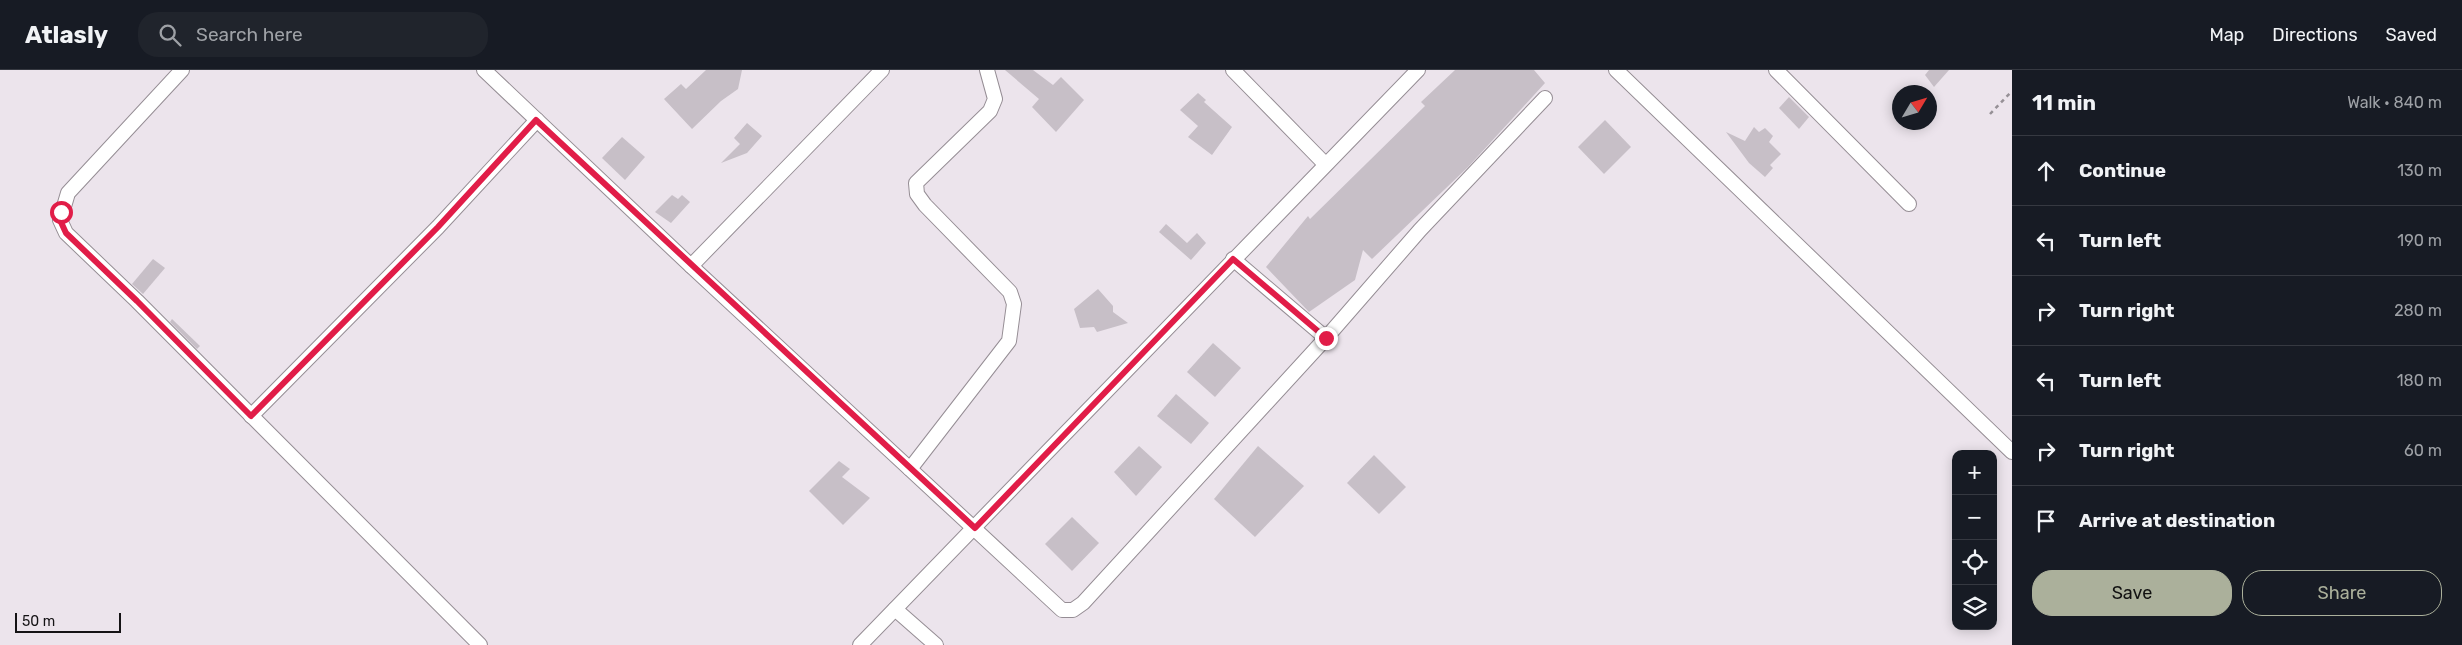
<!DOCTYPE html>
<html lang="en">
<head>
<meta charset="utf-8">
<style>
  body { margin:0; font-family:Rubik,sans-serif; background:#20242c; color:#f1f3f6 }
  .controls { position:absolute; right:15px; bottom:15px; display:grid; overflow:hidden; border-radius:10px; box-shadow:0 2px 12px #0003 }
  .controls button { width:45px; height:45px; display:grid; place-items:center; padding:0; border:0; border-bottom:1px solid #363941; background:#171b24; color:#f1f3f6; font:25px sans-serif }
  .compass { position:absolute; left:1892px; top:15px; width:45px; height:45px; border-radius:50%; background:#171b24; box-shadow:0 2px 12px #0003; rotate:52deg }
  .scale { position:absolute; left:15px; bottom:12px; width:106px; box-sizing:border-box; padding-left:5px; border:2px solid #151315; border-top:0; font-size:14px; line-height:18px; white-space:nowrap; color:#151315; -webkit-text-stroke:4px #ece4ec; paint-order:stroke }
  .stop { position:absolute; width:15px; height:15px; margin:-11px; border:4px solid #e11d48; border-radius:50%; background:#fff }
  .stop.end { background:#e11d48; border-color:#fff; box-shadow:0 1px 5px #0008 }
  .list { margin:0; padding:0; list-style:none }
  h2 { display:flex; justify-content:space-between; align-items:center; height:65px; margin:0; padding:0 20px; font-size:21px }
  h2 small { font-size:16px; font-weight:400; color:#9ea1a6 }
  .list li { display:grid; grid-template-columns:32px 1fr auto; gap:15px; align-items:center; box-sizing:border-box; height:70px; padding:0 20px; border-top:1px solid #363941 }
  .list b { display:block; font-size:19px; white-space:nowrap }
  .list em { font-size:16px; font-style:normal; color:#9ea1a6 }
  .actions { display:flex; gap:10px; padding:15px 20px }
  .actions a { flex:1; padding:11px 0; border:1px solid #abb09b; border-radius:20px; text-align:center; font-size:18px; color:#abb09b }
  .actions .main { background:#abb09b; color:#111 }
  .icon { flex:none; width:28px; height:28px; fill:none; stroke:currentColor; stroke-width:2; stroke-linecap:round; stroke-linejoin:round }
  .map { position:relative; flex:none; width:2012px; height:575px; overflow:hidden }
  header { display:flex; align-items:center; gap:30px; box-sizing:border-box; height:70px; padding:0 25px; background:#171b24; border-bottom:1px solid #363941 }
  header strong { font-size:24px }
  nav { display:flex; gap:28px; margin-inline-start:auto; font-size:18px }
  .search { width:350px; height:45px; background:#20242c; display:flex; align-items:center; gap:12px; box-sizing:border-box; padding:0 18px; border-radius:20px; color:#9ea1a6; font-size:19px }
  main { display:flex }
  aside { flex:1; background:#171b24 }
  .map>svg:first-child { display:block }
  .building { fill:#c7bfc7 }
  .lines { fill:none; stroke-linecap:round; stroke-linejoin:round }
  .minor-casing { stroke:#958d94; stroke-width:16 }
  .path { stroke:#969096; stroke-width:2.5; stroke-dasharray:4 4; stroke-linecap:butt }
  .minor { stroke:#fff; stroke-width:14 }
  .route { stroke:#e11d48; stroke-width:6 }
</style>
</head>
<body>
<header>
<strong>Atlasly</strong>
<div class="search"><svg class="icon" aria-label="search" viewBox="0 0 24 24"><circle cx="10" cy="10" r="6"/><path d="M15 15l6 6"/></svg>Search here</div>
<nav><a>Map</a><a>Directions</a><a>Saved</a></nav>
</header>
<main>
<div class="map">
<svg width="2012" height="575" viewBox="0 0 2012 575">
  <rect width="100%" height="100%" fill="#ece4ec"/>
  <g class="building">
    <path d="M706,0H742L738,19L721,31L692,59L664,29L681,14L686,19Z"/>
    <path d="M1005,0H1033L1053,15L1061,7L1084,30L1056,62L1032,37L1039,29Z"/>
    <path d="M1455,0H1534L1545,13L1468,97L1372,189L1363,180L1355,210L1309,242L1266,197L1308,146L1310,149L1425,36L1421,32Z"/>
    <path d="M1929,0H1949L1934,17L1925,5Z"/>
    <path d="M1198,23L1206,30L1204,32L1232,57L1212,85L1188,67L1198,56L1180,40Z"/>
    <path d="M1789,27L1809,47L1799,59L1779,38Z"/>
    <path d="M1605,50L1631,77L1604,104L1578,77Z"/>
    <path d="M747,53L762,66L747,83L721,93L740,74L734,68Z"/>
    <path d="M1754,57L1759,62L1765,58L1773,66L1769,72L1781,84L1770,95L1773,98L1765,107L1749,93L1726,62L1745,71Z"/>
    <path d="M622,67L645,87L625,110L602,88Z"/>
    <path d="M672,125L678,129L682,125L690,132L671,153L655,142Z"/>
    <path d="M1166,154L1187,173L1197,163L1206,173L1191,190L1159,162Z"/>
    <path d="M153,189L165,198L143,224L132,214Z"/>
    <path d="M1098,219L1113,236V242L1128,253L1097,262L1094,257L1080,258L1074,239Z"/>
    <path d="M172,249L200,276L197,279L170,252Z"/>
    <path d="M1213,273L1241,298L1215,327L1187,302Z"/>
    <path d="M1176,324L1209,353L1191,374L1157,346Z"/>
    <path d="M1139,376L1162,397L1136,426L1114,402Z"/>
    <path d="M1258,376L1304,416L1255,467L1214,429Z"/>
    <path d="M1374,385L1406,417L1379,444L1347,413Z"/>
    <path d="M839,391L850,399L842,407L870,428L843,455L809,421Z"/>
    <path d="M1072,447L1099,473L1072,501L1045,474Z"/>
  </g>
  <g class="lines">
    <g class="minor-casing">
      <g id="minor">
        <path d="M182,0L68,123L60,150L66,163L137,231L480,575"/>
        <path d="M484,0L691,196L1062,540H1073L1083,533L1326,268L1420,160L1545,28"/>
        <path d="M1233,0L1325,94"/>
        <path d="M1616,0L2012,382"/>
        <path d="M1776,0L1909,134"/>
        <path d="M1233,189L1326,268"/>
        <path d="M691,196L882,0"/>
        <path d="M251,346L438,157L537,50"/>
        <path d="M910,399L1009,271L1014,234L1010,222L925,135L917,124L916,113L990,41L995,29L987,0"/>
        <path d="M895,539L936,575"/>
        <path d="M860,575L1418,0"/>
      </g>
    </g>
    <path class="path" d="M1990,44L2012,21"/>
    <use href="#minor" class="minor"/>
  </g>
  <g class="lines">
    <path class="route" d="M61,142L60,150L66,163L137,231L251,346L438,157L536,50L975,458L1233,189L1326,268"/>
  </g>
</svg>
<div class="controls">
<button>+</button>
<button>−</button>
<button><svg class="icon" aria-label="locate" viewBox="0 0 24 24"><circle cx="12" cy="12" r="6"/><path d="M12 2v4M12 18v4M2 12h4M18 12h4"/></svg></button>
<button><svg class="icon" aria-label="layers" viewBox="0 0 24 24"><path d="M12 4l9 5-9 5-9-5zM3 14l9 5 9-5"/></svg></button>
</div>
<svg class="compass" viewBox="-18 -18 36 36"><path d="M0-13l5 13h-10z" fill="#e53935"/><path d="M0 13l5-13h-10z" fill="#9ea1a6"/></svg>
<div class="scale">50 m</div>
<div class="stop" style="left:61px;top:142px"></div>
<div class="stop end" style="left:1326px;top:268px"></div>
</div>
<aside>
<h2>11 min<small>Walk · 840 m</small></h2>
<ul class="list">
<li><svg class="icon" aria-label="ahead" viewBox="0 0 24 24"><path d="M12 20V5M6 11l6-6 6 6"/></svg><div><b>Continue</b></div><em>130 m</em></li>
<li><svg class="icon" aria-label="left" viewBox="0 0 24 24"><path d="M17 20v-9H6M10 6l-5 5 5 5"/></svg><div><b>Turn left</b></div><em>190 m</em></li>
<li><svg class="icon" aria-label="right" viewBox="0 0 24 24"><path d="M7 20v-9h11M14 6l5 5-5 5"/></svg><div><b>Turn right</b></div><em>280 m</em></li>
<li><svg class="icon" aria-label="left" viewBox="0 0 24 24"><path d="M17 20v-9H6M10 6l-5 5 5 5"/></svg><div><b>Turn left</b></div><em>180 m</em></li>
<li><svg class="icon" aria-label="right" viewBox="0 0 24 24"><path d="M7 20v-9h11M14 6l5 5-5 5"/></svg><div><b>Turn right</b></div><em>60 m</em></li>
<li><svg class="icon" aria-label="arrive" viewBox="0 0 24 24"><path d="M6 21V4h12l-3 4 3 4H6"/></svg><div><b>Arrive at destination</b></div></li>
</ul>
<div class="actions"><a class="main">Save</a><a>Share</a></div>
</aside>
</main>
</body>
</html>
